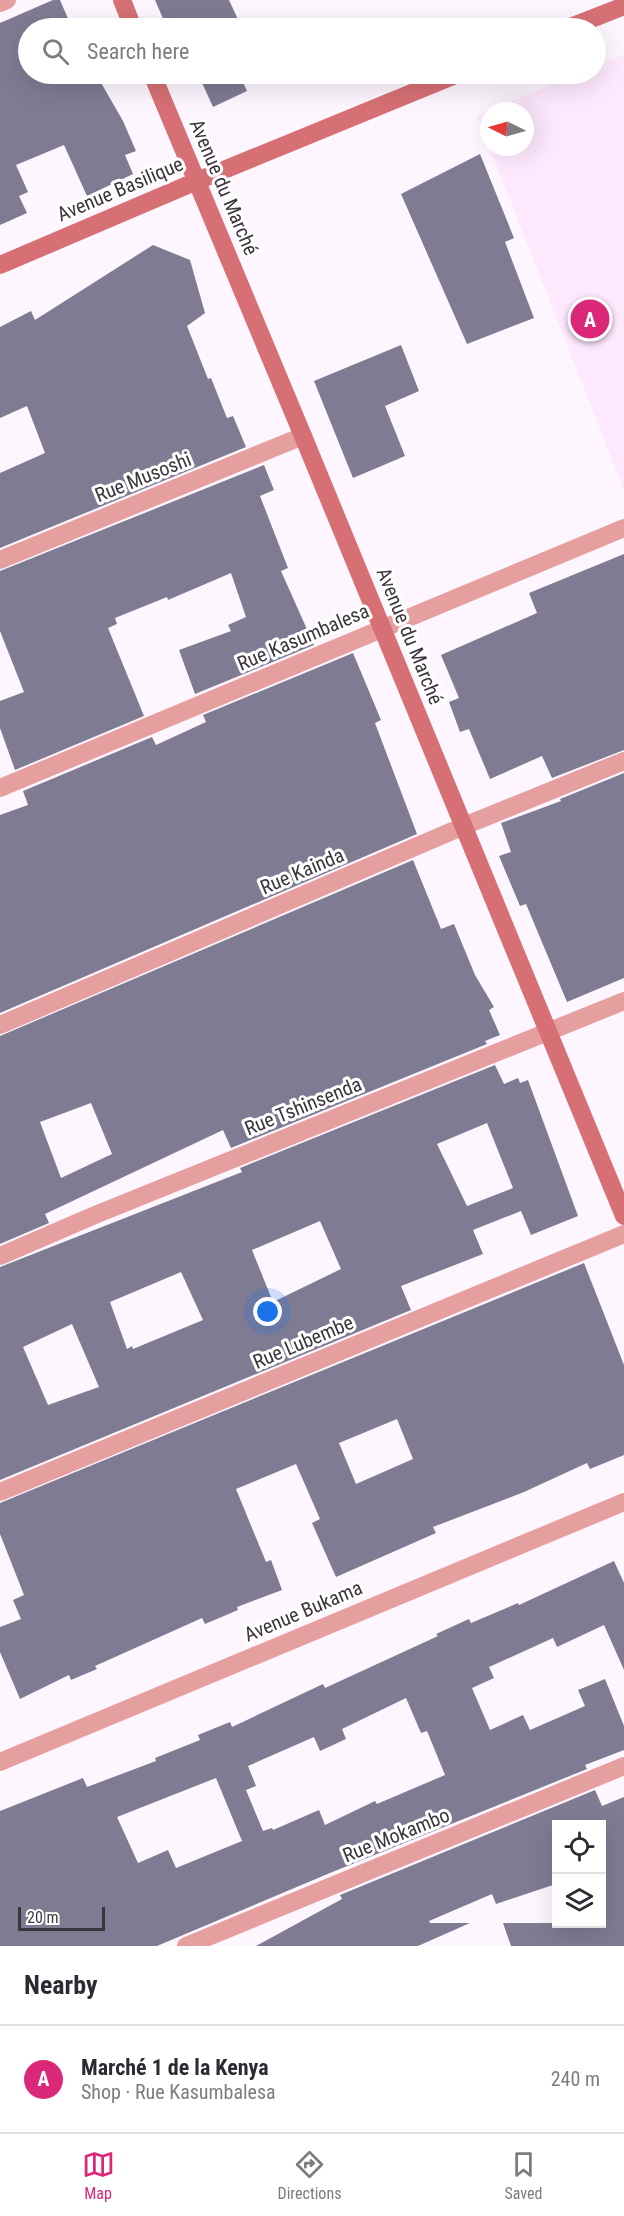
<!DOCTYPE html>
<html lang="en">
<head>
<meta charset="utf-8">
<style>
  body { margin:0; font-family:"Roboto Condensed",sans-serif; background:#f7f7f7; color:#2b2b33 }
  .controls { position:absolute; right:18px; bottom:18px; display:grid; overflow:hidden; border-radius:0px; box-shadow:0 6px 24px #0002 }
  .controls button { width:54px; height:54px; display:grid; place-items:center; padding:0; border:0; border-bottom:2px solid #e1e1e2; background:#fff; color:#2b2b33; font:30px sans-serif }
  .compass { position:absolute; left:480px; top:102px; width:54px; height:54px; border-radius:50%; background:#fff; box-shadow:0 6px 24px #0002; rotate:275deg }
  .scale { position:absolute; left:18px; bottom:15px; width:87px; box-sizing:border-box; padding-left:6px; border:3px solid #3d353d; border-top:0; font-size:16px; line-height:21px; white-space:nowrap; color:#3d353d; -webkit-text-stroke:4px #fff; paint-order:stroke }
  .you { position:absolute; left:268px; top:1312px; width:21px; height:21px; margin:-15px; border:4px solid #fff; border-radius:50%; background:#1a73e8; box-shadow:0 0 0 9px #1a73e833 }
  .badge { display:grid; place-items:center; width:39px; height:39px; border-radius:50%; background:#db2777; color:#fff; font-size:20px; font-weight:700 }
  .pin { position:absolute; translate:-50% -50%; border:3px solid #fff; box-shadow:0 2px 6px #0006 }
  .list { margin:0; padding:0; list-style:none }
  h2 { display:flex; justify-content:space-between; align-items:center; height:78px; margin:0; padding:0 24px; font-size:26px }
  h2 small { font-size:20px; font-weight:400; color:#7c7c81 }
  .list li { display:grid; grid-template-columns:39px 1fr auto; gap:18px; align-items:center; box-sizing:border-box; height:108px; padding:0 24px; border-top:2px solid #e1e1e2 }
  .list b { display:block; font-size:22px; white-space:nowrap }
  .list p { margin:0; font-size:20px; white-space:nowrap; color:#7c7c81 }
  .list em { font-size:20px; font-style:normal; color:#7c7c81 }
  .icon { flex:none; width:33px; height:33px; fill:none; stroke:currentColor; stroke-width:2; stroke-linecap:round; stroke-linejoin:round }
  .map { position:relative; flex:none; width:624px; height:1946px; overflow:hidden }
  .search { position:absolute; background:#fff; box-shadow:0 6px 24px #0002; left:18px; right:18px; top:18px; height:66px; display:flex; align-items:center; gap:15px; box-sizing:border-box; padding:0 21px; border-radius:33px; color:#7c7c81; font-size:22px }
  .sheet { height:186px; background:#fff }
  nav { display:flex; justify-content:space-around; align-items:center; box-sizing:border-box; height:84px; border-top:2px solid #e1e1e2; background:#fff; font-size:16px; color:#7c7c81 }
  nav a { display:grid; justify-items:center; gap:3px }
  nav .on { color:#db2777 }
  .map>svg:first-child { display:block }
  .built { fill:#fee8fe; fill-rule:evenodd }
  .building { fill:#7e7b93; fill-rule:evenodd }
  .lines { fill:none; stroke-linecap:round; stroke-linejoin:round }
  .street { stroke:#e69f9f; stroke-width:18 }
  .secondary { stroke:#d67074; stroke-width:18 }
  .labels { text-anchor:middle; stroke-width:6; stroke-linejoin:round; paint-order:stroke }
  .street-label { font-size:20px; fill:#3d353d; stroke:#fff }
</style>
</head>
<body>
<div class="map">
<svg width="624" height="1946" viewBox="0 0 624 1946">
  <rect width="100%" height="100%" fill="#fef6fe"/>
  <path class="built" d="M624,54V490L477,116L577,74H596V66ZM489,111H525V147H489Z"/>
  <g class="building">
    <path d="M53,0H60L72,28H28V74H96L123,121L136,151L125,155L133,174L87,196L64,145L16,165L28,192L19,196L27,213L0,225V23Z"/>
    <path d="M155,0H229L242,28H167Z"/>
    <path d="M198,74H239L247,91L213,107Z"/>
    <path d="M480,154L514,238L505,242L534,318L467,344L401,194Z"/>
    <path d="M153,245L190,260L205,313L187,326L208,379L211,378L227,418L233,416L246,447L0,548V473L45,453L27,406L0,418V327L31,311L35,320Z"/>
    <path d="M401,345L419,391L385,406L405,456L353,478L314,381Z"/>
    <path d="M264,465L274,490L260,496L288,568L281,571L314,645L195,694L179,650L231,631L228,625L246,617L231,573L168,600L167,597L115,618L117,624L108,628L144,716L15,770L0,728V701L24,692L0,631V571Z"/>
    <path d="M624,554V750L552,778L542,756L490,779L469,729L460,732L449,702L459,698L441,655L537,613L529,593Z"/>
    <path d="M353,653L381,720L375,723L417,834L0,1013V815L28,805L23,791L152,737L156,745L206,722L203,715Z"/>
    <path d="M624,773V978L567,1002L526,904L520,906L499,856L511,852L501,823L561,801L560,799Z"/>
    <path d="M413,860L441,929L454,924L475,975L494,1007L489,1010L500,1035L485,1041L487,1044L231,1148L223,1130L45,1214L49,1223L0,1244V1036ZM91,1103L112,1154L61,1178L40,1122Z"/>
    <path d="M495,1065L504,1084L518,1078L520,1083L528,1080L578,1216L531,1235L521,1211L473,1230L483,1254L401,1286L411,1310L0,1480V1267L242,1172L240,1168ZM487,1123L513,1188L467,1206L437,1144ZM320,1221L341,1269L273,1302L252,1250ZM181,1272L203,1320L133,1349L132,1346L127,1349L110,1302ZM72,1324L99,1387L48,1405L23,1347Z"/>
    <path d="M584,1263L624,1365V1455L590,1469L587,1463L524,1492L433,1527L436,1533L336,1577L312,1523L320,1519L296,1464L236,1489L266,1562L271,1560L282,1590L237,1607L238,1610L205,1624L202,1618L95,1666L97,1669L71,1680L69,1675L20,1699L0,1652V1627L21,1619L13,1600L24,1595L0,1534V1503ZM397,1419L413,1459L356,1484L339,1443Z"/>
    <path d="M614,1561L624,1583V1670L604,1625L557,1647L553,1638L489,1667L494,1678L472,1688L490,1730L523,1715L530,1730L585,1706L578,1690L605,1679L624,1726V1750L585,1765L587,1769L330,1873L157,1946H0V1811L83,1778L87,1787L156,1761L155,1758L200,1740L198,1735L230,1722L232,1727L323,1684L325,1688L438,1636L436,1634L469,1619L471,1623L518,1603L519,1605ZM406,1698L421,1733L427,1731L445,1775L377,1804L375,1801L325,1825L319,1810L273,1830L272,1828L263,1831L246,1790L256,1786L248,1766L314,1737L320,1751L346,1739L342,1729ZM216,1778L242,1841L176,1868L168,1850L138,1863L117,1817Z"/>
    <path d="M595,1790L602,1806L624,1797V1946H511L503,1923H602V1824H556V1884L496,1904L492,1894L429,1921L430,1923H470L418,1946H256L342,1899L340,1895Z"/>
  </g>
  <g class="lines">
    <g class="street">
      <path d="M0,3L7,0"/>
      <path d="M0,560L303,436"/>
      <path d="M0,788L624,528"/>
      <path d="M0,1025L464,826L624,761"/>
      <path d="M0,1256L95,1215L624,1001"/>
      <path d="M0,1492L624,1234"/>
      <path d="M0,1762L624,1502"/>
      <path d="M186,1946L624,1766"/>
    </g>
    <g class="secondary">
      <path d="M122,0L133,28"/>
      <path d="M568,28L624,6"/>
      <path d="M152,74L303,436L624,1216"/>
      <path d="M0,265L197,181L458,74"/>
    </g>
  </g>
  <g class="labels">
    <g class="street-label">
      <text transform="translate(224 187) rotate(67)" y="7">Avenue du Marché</text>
      <text transform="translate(120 189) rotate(-23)" y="7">Avenue Basilique</text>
      <text transform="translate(143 477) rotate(-22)" y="7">Rue Musoshi</text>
      <text transform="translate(410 636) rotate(68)" y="7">Avenue du Marché</text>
      <text transform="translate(303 637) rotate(-23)" y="7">Rue Kasumbalesa</text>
      <text transform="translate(302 871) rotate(-23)" y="7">Rue Kainda</text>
      <text transform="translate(303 1106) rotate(-22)" y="7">Rue Tshinsenda</text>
      <text transform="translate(303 1342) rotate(-23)" y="7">Rue Lubembe</text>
      <text transform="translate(303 1611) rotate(-23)" y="7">Avenue Bukama</text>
      <text transform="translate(396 1835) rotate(-22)" y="7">Rue Mokambo</text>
    </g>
  </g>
</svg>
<div class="controls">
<button><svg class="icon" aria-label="locate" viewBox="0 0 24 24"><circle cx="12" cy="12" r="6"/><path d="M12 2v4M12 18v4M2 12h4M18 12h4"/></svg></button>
<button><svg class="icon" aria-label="layers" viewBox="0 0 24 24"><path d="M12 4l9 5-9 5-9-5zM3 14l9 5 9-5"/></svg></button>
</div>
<svg class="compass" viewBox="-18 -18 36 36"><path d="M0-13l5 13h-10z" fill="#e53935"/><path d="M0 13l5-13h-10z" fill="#7c7c81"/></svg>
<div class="scale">20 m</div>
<div class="you"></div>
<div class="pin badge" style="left:590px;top:319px">A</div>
<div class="search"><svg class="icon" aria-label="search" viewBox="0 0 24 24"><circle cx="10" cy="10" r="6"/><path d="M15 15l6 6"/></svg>Search here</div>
</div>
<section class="sheet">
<h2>Nearby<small></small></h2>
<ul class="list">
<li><span class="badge">A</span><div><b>Marché 1 de la Kenya</b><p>Shop · Rue Kasumbalesa</p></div><em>240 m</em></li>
</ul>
</section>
<nav>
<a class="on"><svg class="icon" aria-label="map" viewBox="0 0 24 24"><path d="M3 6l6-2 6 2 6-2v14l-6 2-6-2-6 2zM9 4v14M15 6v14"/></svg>Map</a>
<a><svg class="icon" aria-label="directions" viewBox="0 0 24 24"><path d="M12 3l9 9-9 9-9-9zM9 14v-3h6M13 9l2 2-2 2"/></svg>Directions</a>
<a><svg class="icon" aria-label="saved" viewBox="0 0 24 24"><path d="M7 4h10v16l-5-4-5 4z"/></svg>Saved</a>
</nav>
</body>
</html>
